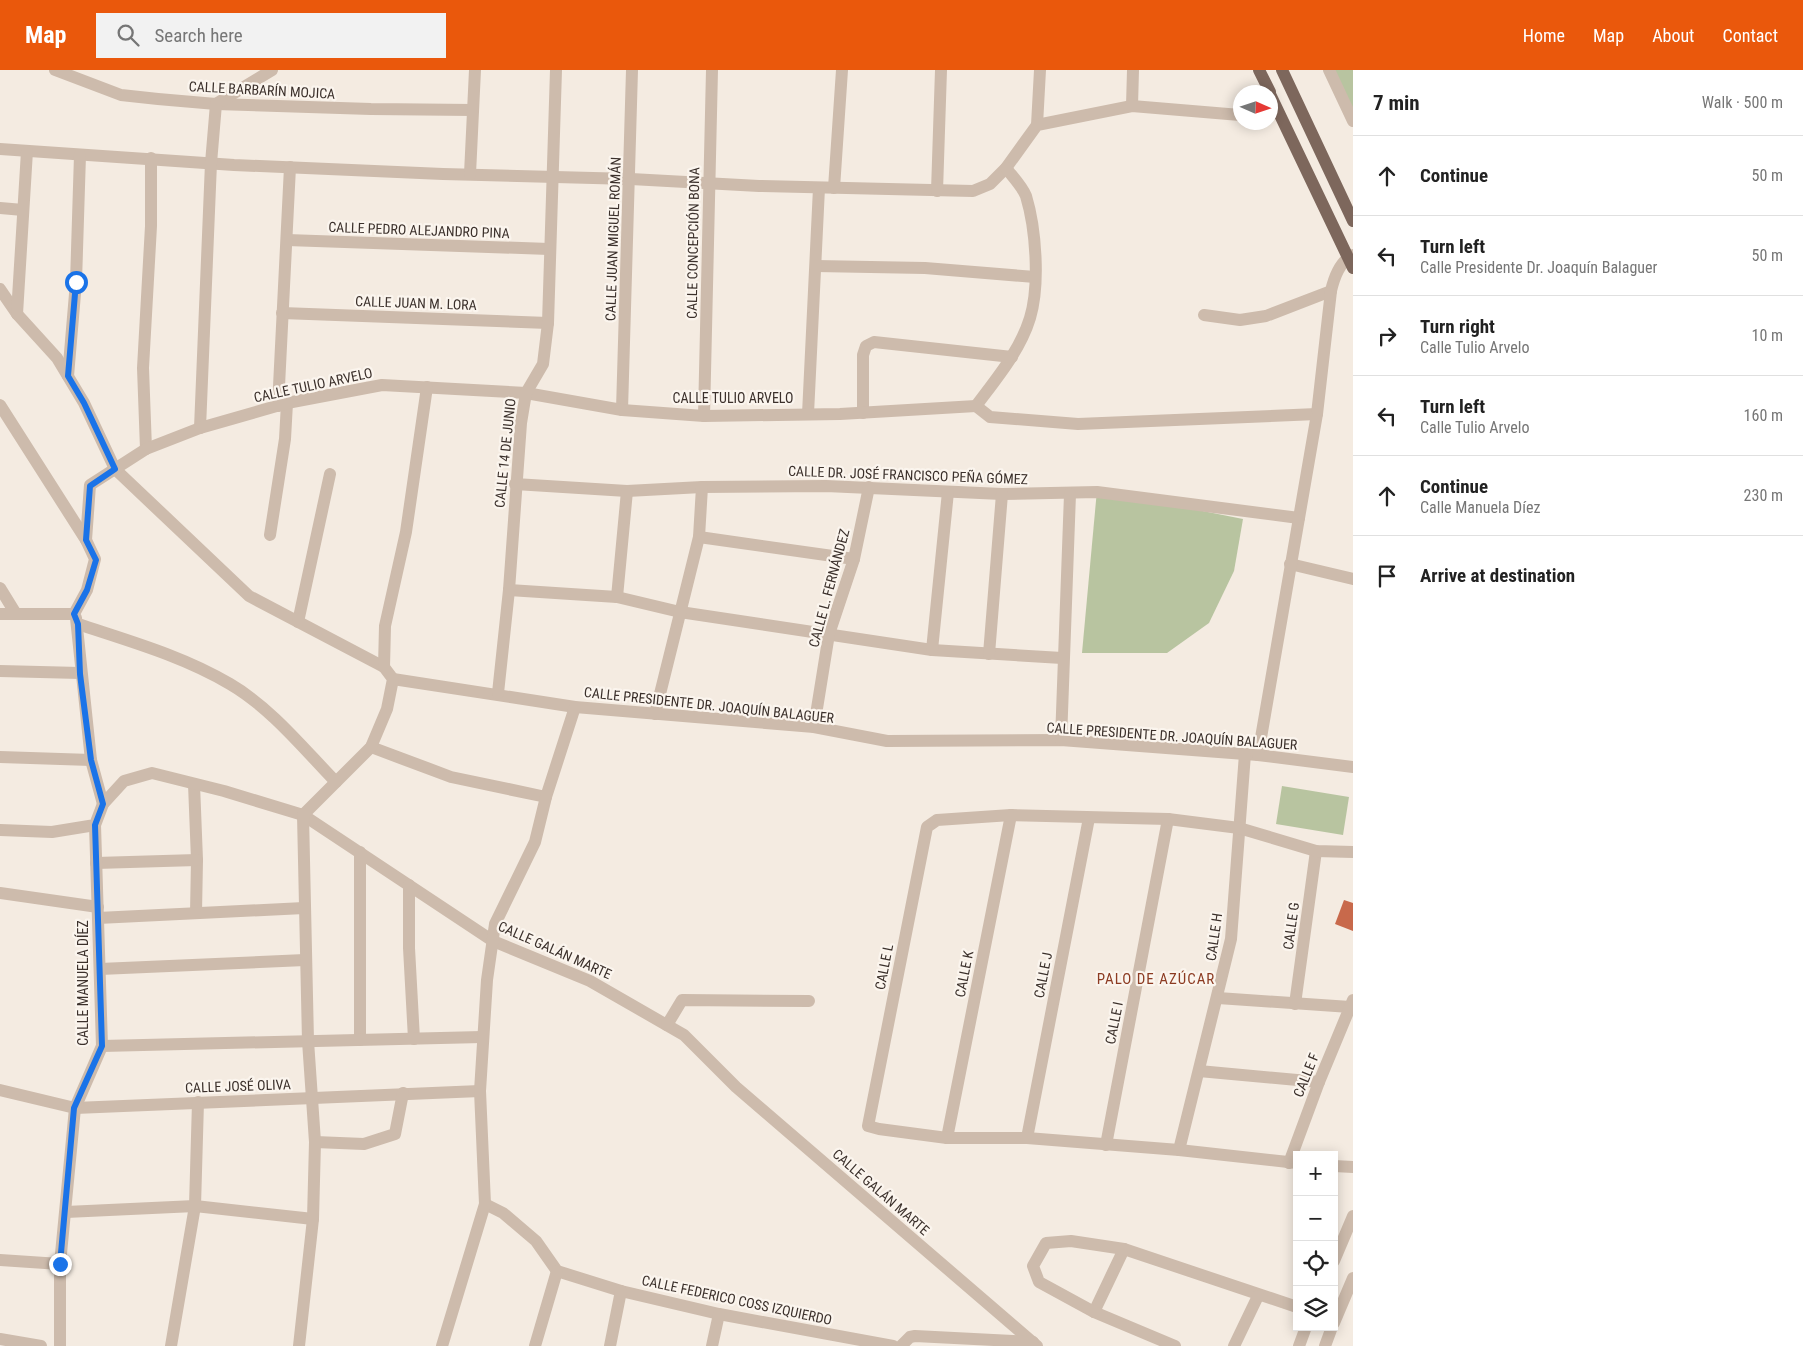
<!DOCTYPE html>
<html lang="en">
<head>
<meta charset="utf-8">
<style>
  body { margin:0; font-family:"Roboto Condensed",sans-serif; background:#f2f2f2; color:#222 }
  .controls { position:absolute; right:15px; bottom:15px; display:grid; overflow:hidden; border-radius:0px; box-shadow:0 2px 12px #0003 }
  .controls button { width:45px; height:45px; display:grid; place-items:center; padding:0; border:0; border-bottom:1px solid #e0e0e0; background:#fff; color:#222; font:25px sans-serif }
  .compass { position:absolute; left:1233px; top:15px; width:45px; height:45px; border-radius:50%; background:#fff; box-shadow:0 2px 12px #0003; rotate:93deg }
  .stop { position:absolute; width:15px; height:15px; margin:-11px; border:4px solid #1a73e8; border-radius:50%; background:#fff }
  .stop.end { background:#1a73e8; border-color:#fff; box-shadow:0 1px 5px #0008 }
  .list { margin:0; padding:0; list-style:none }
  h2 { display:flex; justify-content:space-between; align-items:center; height:65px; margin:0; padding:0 20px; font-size:21px }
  h2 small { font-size:16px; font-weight:400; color:#767676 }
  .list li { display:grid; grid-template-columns:32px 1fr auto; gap:15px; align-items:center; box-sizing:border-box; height:80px; padding:0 20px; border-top:1px solid #e0e0e0 }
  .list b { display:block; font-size:19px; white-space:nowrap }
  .list p { margin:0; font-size:16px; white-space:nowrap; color:#767676 }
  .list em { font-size:16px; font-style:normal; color:#767676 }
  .icon { flex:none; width:28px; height:28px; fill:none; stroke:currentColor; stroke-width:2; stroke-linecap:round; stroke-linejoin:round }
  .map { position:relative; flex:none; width:1353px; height:1276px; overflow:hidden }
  header { display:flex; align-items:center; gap:30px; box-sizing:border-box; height:70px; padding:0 25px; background:#ea580c; color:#fff }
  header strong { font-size:24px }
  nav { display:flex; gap:28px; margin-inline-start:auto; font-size:18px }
  .search { width:350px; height:45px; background:#f2f2f2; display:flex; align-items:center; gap:12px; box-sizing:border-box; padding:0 18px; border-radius:0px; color:#767676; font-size:19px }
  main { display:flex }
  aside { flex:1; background:#fff }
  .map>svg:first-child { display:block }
  .green { fill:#b8c4a0 }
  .building { fill:#c8694b }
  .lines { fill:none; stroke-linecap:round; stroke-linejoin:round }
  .minor { stroke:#cdbbac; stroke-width:12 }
  .major { stroke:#7d675c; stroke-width:12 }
  .route { stroke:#1a73e8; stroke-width:6 }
  .labels { text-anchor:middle; stroke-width:4.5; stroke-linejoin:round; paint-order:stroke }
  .street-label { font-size:14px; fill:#3b302b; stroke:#fbf5ee }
  .neighbourhood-label { font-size:15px; letter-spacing:1px; fill:#8c3b22; stroke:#fbf5ee }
</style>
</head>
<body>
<header>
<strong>Map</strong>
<div class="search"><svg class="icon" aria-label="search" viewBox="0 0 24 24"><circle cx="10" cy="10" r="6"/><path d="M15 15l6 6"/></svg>Search here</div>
<nav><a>Home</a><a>Map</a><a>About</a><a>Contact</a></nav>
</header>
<main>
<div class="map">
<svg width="1353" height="1276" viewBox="0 0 1353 1276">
  <rect width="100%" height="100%" fill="#f4ebe1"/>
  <g class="green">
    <path d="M1329,0H1353V49Z"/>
    <path d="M1097,420L1243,449L1234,501L1209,553L1167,583H1082Z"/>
    <path d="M1282,716L1349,727L1343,765L1276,754Z"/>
  </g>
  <path class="building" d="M1344,830L1353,833V861L1335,854Z"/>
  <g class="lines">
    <g class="minor">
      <path d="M55,0L121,25L158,29L216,34L371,39L473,40"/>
      <path d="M1329,0L1353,51"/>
      <path d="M216,34L272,0"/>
      <path d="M1132,36L1133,0"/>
      <path d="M1037,55L1040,0"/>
      <path d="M0,79L234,95L443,104L631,109L759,116L973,121L990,114L1006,98L1037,55L1132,36L1240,45"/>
      <path d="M470,104L475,0"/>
      <path d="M834,118L842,0"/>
      <path d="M937,121L941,0"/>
      <path d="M0,138L23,140"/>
      <path d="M287,170L549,179"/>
      <path d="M816,196L925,198L1035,207"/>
      <path d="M0,219L17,244L57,288L84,333L115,399L249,526L384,597"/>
      <path d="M282,243L548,253"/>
      <path d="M17,244L27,81"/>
      <path d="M1204,245L1240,250L1266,246L1331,221"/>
      <path d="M68,306L76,212L80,85"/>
      <path d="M0,335L86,470L95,489L87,520L74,544"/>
      <path d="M278,336L290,97"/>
      <path d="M976,336L990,347L1078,354L1317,344"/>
      <path d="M976,336C996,309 1020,281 1030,248C1040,215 1036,159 1026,126C1022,116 1012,106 1006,98"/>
      <path d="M622,340L632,0"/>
      <path d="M863,343V285L866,276L874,272L1012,287"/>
      <path d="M808,344L819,118"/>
      <path d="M704,346L712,0"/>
      <path d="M200,358L211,93L216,34"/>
      <path d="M146,379L143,298L151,156V88"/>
      <path d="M515,414L627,421L702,417L826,416L1002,424L1097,422L1299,448"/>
      <path d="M270,465L285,369L287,333"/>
      <path d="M699,467L854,489"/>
      <path d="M86,470L90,415L146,379L200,358L287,333L382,315L526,323L622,340L704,346L840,344L976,336"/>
      <path d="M1290,494L1353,509"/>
      <path d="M0,518L16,544"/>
      <path d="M509,520L617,527L680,542L932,580L1062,588"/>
      <path d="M617,527L627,421"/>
      <path d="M0,544H74"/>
      <path d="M76,548L91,690L103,734"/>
      <path d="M298,552L330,404"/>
      <path d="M78,554C129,571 183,586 230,614C271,638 303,678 336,712"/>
      <path d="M932,580L948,422"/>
      <path d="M989,584L1002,424"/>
      <path d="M0,601L80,603"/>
      <path d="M393,609L575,637L814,657L887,671L1061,670L1258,685L1353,697"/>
      <path d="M498,623L509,520L521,353L526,323L543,294L548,253L556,0"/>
      <path d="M655,644L699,467L702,417"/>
      <path d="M814,657L829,564L854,489L869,417"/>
      <path d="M1061,670L1070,424"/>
      <path d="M371,677L451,707L546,727"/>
      <path d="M1258,685L1317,344L1331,221C1334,208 1340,191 1353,185"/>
      <path d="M0,687L91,690"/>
      <path d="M194,714L197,790L196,843"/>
      <path d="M0,760L52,762L95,755L103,734L124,711L152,703L224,721L303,745L493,871L590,911L684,965L736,1017L1037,1276"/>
      <path d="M360,782V970"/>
      <path d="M96,793L197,790"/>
      <path d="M409,815V878L414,969"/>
      <path d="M0,823L98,837"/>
      <path d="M98,848L304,838"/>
      <path d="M100,899L305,890"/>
      <path d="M1218,928L1350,937"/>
      <path d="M1295,934L1316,781"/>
      <path d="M667,955L682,930L809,931"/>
      <path d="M102,976L482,967"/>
      <path d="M1199,1001L1319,1012"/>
      <path d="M0,1020L75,1038L480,1021"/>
      <path d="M947,1068L1011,745"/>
      <path d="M1027,1068L1089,748"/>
      <path d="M315,1072L364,1074L395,1064L403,1023"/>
      <path d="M1106,1075L1168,749"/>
      <path d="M1179,1080L1231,869L1245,684"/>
      <path d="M1289,1093L1319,1012L1353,930"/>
      <path d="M1297,1093L1179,1080L1027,1068H947L879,1059L868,1056L927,757L937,750L1011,745L1168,749L1239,758L1316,781L1353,782"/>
      <path d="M1334,1096L1353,1097"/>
      <path d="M485,1134L503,1143L536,1171L557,1201L621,1221L719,1244L893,1276"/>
      <path d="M66,1142L195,1136L313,1149"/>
      <path d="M0,1190L60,1194"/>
      <path d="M1334,1191L1353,1146"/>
      <path d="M1094,1242L1124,1179"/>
      <path d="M1334,1253L1353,1208"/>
      <path d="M0,1269L41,1276"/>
      <path d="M60,1276V1194L75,1038L102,976L95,755"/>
      <path d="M171,1276L195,1136L198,1032"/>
      <path d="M299,1276L313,1149L315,1072L308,971L303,745L371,677L387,639L393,609L384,597L385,556L406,462L427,317"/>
      <path d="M442,1276L485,1134L480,1021L487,910L495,854L535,772L546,727L575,637"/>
      <path d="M535,1276L557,1201"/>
      <path d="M610,1276L621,1221"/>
      <path d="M712,1276L719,1244"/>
      <path d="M901,1276L910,1267L915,1266L1033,1272"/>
      <path d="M1175,1276L1094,1242L1039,1212L1033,1196L1046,1173L1071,1171L1124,1179L1297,1237"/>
      <path d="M1234,1276L1258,1226"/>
      <path d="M1299,1276L1306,1257"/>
      <path d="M1325,1276L1332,1257"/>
    </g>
    <g class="major">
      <path d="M1259,0L1270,22"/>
      <path d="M1282,0L1353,151"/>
      <path d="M1270,24L1353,198"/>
    </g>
  </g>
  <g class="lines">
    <path class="route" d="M60,1194L74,1038L102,976L95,755L103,734L91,690L80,604L78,554L74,544L87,520L96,490L86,470L90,416L115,399L84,333L68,306L76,212"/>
  </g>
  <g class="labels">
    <g class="street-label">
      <text transform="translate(262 20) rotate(3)" y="5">CALLE BARBARÍN MOJICA</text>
      <text transform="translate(419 160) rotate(2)" y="5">CALLE PEDRO ALEJANDRO PINA</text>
      <text transform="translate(613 169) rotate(-88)" y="5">CALLE JUAN MIGUEL ROMÁN</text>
      <text transform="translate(693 173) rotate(-89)" y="5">CALLE CONCEPCIÓN BONA</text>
      <text transform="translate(416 233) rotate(2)" y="5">CALLE JUAN M. LORA</text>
      <text transform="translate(313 315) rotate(-12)" y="5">CALLE TULIO ARVELO</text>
      <text x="733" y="333">CALLE TULIO ARVELO</text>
      <text transform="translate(505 383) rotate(-84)" y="5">CALLE 14 DE JUNIO</text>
      <text transform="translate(908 405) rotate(2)" y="5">CALLE DR. JOSÉ FRANCISCO PEÑA GÓMEZ</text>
      <text transform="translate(829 518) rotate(-75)" y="5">CALLE L. FERNÁNDEZ</text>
      <text transform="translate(709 635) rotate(6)" y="5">CALLE PRESIDENTE DR. JOAQUÍN BALAGUER</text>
      <text transform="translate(1172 666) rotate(4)" y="5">CALLE PRESIDENTE DR. JOAQUÍN BALAGUER</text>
      <text transform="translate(1291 856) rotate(-82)" y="5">CALLE G</text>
      <text transform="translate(1214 867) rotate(-82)" y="5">CALLE H</text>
      <text transform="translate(555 880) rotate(24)" y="5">CALLE GALÁN MARTE</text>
      <text transform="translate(884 897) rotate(-79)" y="5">CALLE L</text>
      <text transform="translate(964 904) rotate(-79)" y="5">CALLE K</text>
      <text transform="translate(1043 905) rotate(-79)" y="5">CALLE J</text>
      <text transform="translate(83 913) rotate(-90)" y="5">CALLE MANUELA DÍEZ</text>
      <text transform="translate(1114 953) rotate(-79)" y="5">CALLE I</text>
      <text transform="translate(1306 1005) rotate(-68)" y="5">CALLE F</text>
      <text transform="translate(238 1016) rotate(-2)" y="5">CALLE JOSÉ OLIVA</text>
      <text transform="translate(881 1122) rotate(41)" y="5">CALLE GALÁN MARTE</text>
      <text transform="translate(737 1230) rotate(12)" y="5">CALLE FEDERICO COSS IZQUIERDO</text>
    </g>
    <g class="neighbourhood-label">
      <text x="1156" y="914">PALO DE AZÚCAR</text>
    </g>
  </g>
</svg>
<div class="controls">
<button>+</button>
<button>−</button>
<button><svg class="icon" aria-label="locate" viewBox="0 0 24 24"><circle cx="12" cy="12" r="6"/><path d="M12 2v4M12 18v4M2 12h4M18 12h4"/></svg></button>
<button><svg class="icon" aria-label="layers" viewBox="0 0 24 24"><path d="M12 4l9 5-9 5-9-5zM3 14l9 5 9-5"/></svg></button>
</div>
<svg class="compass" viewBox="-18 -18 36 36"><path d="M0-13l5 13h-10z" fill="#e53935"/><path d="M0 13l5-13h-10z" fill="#767676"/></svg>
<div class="stop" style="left:76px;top:212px"></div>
<div class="stop end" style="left:60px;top:1194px"></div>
</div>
<aside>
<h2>7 min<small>Walk · 500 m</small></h2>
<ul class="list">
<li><svg class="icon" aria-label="ahead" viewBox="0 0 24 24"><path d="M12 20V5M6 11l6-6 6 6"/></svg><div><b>Continue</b></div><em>50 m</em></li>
<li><svg class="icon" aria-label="left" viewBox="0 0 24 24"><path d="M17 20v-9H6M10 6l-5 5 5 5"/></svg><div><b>Turn left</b><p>Calle Presidente Dr. Joaquín Balaguer</p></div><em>50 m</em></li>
<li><svg class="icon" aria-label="right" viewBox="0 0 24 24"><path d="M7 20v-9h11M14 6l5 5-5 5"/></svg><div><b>Turn right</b><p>Calle Tulio Arvelo</p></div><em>10 m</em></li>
<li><svg class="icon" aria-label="left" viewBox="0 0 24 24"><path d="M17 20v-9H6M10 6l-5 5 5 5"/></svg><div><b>Turn left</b><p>Calle Tulio Arvelo</p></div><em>160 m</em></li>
<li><svg class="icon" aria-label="ahead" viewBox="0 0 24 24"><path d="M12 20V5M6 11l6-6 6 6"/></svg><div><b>Continue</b><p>Calle Manuela Díez</p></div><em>230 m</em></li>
<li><svg class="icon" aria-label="arrive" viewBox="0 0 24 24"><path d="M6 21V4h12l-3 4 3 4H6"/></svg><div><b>Arrive at destination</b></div></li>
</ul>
</aside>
</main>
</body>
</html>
